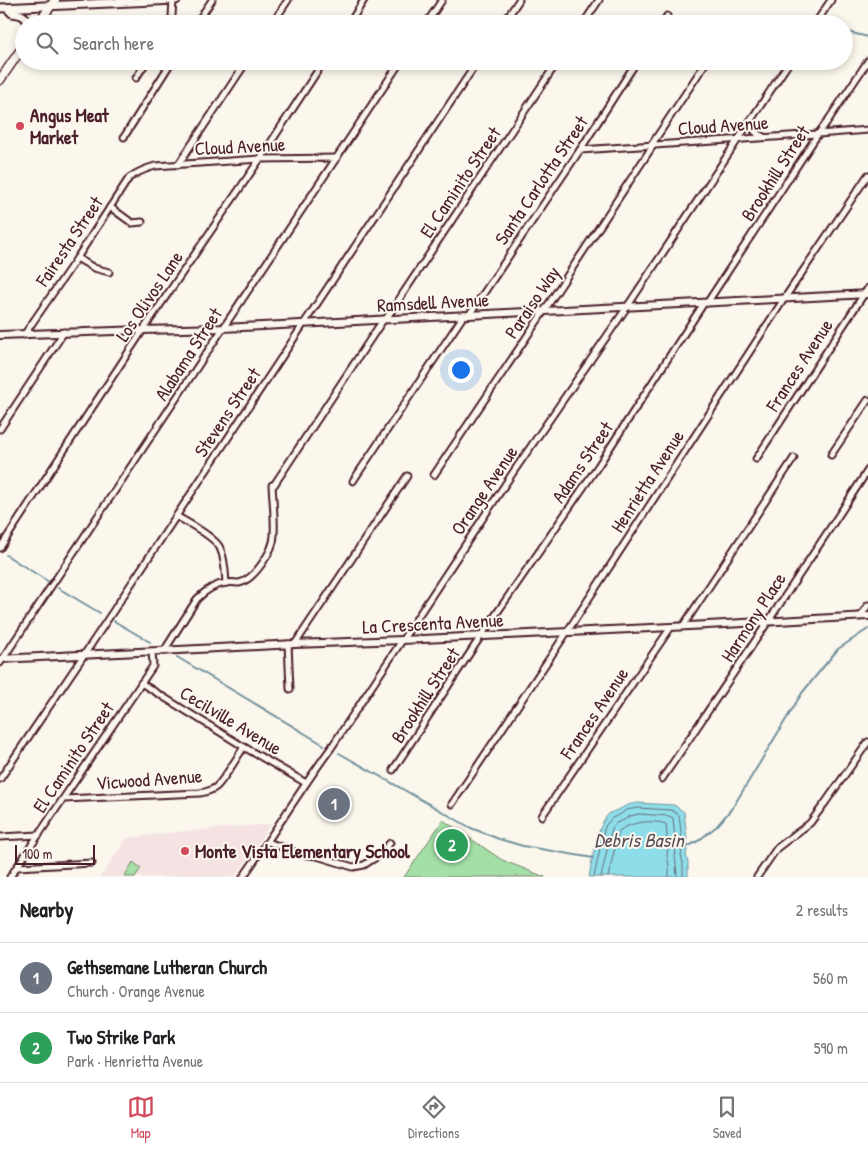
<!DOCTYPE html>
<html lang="en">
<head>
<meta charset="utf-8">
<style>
  body { margin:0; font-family:"Patrick Hand",sans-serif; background:#f2f2f2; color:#202124 }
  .scale { position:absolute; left:15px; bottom:12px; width:80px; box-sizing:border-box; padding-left:5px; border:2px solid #4a1f2b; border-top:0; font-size:14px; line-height:18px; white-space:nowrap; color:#4a1f2b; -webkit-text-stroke:4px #fbf7ec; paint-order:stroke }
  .you { position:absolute; left:460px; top:369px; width:18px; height:18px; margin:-12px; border:4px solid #fff; border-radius:50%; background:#1a73e8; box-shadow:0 0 0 8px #1a73e833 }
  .badge { display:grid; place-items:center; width:32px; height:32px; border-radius:50%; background:#d1495b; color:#fff; font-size:16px; font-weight:700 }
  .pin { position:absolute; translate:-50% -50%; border:2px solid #fff; box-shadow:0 1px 5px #0006 }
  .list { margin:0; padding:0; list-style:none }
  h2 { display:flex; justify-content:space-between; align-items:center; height:65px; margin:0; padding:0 20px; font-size:21px }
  h2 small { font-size:16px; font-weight:400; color:#757577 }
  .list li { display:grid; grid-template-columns:32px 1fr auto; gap:15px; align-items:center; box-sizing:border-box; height:70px; padding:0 20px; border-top:1px solid #e0e0e0 }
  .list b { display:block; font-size:19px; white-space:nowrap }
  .list p { margin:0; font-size:16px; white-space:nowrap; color:#757577 }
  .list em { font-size:16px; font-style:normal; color:#757577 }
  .icon { flex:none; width:28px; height:28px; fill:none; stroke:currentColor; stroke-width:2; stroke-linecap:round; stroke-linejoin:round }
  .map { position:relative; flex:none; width:868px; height:877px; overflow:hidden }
  .search { position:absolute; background:#fff; box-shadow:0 2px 8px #0003; left:15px; right:15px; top:15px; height:55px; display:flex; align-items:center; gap:12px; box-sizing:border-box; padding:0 18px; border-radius:28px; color:#757577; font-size:19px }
  .sheet { height:205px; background:#fff }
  nav { display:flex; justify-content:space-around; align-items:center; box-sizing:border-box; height:70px; border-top:1px solid #e0e0e0; background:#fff; font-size:14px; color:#757577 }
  nav a { display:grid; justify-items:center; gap:2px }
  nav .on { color:#d1495b }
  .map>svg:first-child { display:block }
  .built { fill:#f5e3e4 }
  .green { fill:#a3dfa6; stroke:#767f68 }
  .water { fill:#8edeea; stroke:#73929e }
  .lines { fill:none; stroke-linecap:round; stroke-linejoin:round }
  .shore { stroke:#656b77; stroke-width:1 }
  .stream { stroke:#73929e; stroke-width:2 }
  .minor-casing { stroke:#4a1f2b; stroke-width:9 }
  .tertiary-casing { stroke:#4a1f2b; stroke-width:10 }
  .secondary-casing { stroke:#4a1f2b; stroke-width:11 }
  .primary-casing { stroke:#4a1f2b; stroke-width:11 }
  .minor { stroke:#fbf7ec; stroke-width:5 }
  .tertiary { stroke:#fbf7ec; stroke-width:6 }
  .secondary { stroke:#fbf7ec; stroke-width:7 }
  .primary { stroke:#fbf7ec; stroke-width:8 }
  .poi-dot { fill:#d1495b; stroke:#fbf7ec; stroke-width:2 }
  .labels { text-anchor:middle; stroke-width:4; stroke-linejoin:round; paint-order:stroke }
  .poi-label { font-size:19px; font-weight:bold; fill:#4a1f2b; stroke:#fbf7ec; text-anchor:start }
  .street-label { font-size:19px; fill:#4a1f2b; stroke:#fbf7ec }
  .water-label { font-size:20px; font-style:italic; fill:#5b4f5b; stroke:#fbf7ec }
</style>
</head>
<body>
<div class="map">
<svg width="868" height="877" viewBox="0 0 868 877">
  <rect width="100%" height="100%" fill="#fbf7ec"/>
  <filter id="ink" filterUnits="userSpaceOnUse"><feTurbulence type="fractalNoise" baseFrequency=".02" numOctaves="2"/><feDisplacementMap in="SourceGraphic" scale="10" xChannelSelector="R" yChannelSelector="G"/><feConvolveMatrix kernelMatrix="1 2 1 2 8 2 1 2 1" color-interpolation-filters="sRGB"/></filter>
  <g filter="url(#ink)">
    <path class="built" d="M271,824L235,877H100L127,838L176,832Z"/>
    <g class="green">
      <path d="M443,820L502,860L545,877H404Z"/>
      <path d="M133,862L141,868L135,877H124Z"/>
    </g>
    <path class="water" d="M638,803L674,805L684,812L687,839V851L686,855L688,862V877H589C592,862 597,823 609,814C612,811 616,811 620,809C626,805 631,804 638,803Z"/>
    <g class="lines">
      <g class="shore">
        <path d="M594,877L604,830L606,825L612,818L621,814L626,810L638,808L671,810L679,815L682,840V850L681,855L683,863V877"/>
        <path d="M601,877L612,828L616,823L624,820L630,816L639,814L669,816L673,818L675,840L676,849L675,856L676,864L677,877"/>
        <path d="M608,877L619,831C630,822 653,819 666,824L668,848L667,856L669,865V877"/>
      </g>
      <g class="stream">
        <path d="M844,31L868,37"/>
        <path d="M6,555L49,582"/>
        <path d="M58,588L100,613"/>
        <path d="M114,621L150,642"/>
        <path d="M177,657L324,745"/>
        <path d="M339,753L471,828L499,839L523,846L593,858"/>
        <path d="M685,848L698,841L717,826L733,807L802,693L838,649L868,629"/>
      </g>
      <g class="minor-casing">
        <g id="minor">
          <path d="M170,24L172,16L173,0"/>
          <path d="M196,24L212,0"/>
          <path d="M272,24L288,0"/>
          <path d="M349,24L364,0"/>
          <path d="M426,24L442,0"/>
          <path d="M503,24L519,0"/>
          <path d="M583,24L599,0"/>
          <path d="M662,24L667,16"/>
          <path d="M815,24L831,0"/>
          <path d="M136,78L147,61"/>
          <path d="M751,120C752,131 755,133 764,137"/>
          <path d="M124,137L172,61"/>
          <path d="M652,144L707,61"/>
          <path d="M580,150L818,134L868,130"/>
          <path d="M178,165L247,61"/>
          <path d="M110,207L132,223L142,222"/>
          <path d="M77,258L94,268L109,272"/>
          <path d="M707,303L818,134L827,122L868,61"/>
          <path d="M469,315L580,150L637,61"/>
          <path d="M386,319L558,61"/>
          <path d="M24,335L77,258L129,178C137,172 145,169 155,166L260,159L337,158"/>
          <path d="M0,429L64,332"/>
          <path d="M831,455L868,400"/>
          <path d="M756,459L868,288"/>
          <path d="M434,475L544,311L654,144"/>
          <path d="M353,481L464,315"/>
          <path d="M274,485L383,320"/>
          <path d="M176,516C187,522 216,538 220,548C225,558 225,571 226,583"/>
          <path d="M0,548L143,330L260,159L324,61"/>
          <path d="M861,616L868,605"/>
          <path d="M683,626L794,458"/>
          <path d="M288,644L290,689"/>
          <path d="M295,644L407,476"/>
          <path d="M164,651L197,599C206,590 215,584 227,583C231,582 235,583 239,583C254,580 274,550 274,535C275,519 273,502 272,485"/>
          <path d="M0,663L401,61"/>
          <path d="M141,683L244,747L306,783"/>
          <path d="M393,770L481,636L598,466L704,303"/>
          <path d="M0,779L90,646L478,61"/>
          <path d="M662,779C731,677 801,574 868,470"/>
          <path d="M64,799L200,793C206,792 211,791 216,787C224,780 237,757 244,747"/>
          <path d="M452,804L567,632L784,299L868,175"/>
          <path d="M542,816L671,627"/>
          <path d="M0,837L39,835"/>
          <path d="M268,842L300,854L317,856L353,867L364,865L378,856L390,843"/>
          <path d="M17,867L92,863"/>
          <path d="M10,877L153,666L152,651"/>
          <path d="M243,877C273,835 300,790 331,748L514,471L627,307L790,61"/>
          <path d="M757,877L777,848L810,823L825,803L868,742"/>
        </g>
      </g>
      <g class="tertiary-casing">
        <g id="tertiary">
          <path d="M0,335L143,330L223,328L868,294"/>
          <path d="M0,659L295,644L402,640L671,627L868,616"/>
        </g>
      </g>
      <g class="secondary-casing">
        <g id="secondary">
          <path d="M0,8L176,0"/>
          <path d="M7,8L12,13C21,14 25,15 29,24"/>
        </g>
      </g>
      <g class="primary-casing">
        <g id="primary">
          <path d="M38,24L55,0"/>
          <path d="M0,80L24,45"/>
        </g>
      </g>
      <use href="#minor" class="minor"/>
      <use href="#tertiary" class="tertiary"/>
      <use href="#secondary" class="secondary"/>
      <use href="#primary" class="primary"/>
    </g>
  </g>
  <g class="poi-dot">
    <circle cx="20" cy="126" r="5"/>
    <circle cx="185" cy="851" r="5"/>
  </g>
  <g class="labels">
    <g class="poi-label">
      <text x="30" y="122">Angus Meat<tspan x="30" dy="22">Market</tspan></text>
      <text x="195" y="858">Monte Vista Elementary School</text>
    </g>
    <g class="street-label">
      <text transform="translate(723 125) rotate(-4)" y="7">Cloud Avenue</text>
      <text transform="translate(240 146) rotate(-3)" y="7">Cloud Avenue</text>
      <text transform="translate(775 173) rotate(-57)" y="7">Brookhill Street</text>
      <text transform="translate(541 180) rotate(-56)" y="7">Santa Carlotta Street</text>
      <text transform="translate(460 182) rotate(-56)" y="7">El Caminito Street</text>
      <text transform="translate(69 241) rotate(-56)" y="7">Fairesta Street</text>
      <text transform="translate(149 296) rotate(-56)" y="7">Los Olivos Lane</text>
      <text transform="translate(433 302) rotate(-3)" y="7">Ramsdell Avenue</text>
      <text transform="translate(532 302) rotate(-56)" y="7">Paraiso Way</text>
      <text transform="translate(188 354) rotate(-57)" y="7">Alabama Street</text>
      <text transform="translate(799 365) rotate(-57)" y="7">Frances Avenue</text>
      <text transform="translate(227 412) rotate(-56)" y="7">Stevens Street</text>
      <text transform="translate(582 462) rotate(-56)" y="7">Adams Street</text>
      <text transform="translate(647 481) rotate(-57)" y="7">Henrietta Avenue</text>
      <text transform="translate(484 490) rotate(-56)" y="7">Orange Avenue</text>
      <text transform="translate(753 617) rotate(-57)" y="7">Harmony Place</text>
      <text transform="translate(433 623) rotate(-3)" y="7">La Crescenta Avenue</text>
      <text transform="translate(425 695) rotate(-57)" y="7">Brookhill Street</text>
      <text transform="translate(594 713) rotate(-56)" y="7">Frances Avenue</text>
      <text transform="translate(231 720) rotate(31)" y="7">Cecilville Avenue</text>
      <text transform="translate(73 757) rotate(-56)" y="7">El Caminito Street</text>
      <text transform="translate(149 779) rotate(-4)" y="7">Vicwood Avenue</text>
    </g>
    <g class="water-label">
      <text x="639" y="847">Debris Basin</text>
    </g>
  </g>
</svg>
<div class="scale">100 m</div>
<div class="you"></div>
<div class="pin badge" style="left:334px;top:804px;background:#6b7280">1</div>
<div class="pin badge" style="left:452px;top:845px;background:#2e9e5b">2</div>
<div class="search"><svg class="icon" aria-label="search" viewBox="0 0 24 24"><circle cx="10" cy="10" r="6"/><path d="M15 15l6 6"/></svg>Search here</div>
</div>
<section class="sheet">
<h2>Nearby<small>2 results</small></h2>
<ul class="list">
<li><span class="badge" style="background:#6b7280">1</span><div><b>Gethsemane Lutheran Church</b><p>Church · Orange Avenue</p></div><em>560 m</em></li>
<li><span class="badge" style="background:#2e9e5b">2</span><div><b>Two Strike Park</b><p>Park · Henrietta Avenue</p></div><em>590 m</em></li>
</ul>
</section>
<nav>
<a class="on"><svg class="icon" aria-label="map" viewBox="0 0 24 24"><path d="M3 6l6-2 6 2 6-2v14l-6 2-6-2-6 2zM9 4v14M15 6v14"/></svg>Map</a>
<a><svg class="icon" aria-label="directions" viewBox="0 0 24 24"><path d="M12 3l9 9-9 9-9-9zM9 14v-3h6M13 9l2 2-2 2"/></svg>Directions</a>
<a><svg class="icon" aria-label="saved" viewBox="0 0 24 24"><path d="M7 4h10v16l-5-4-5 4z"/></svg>Saved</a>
</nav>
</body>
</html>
